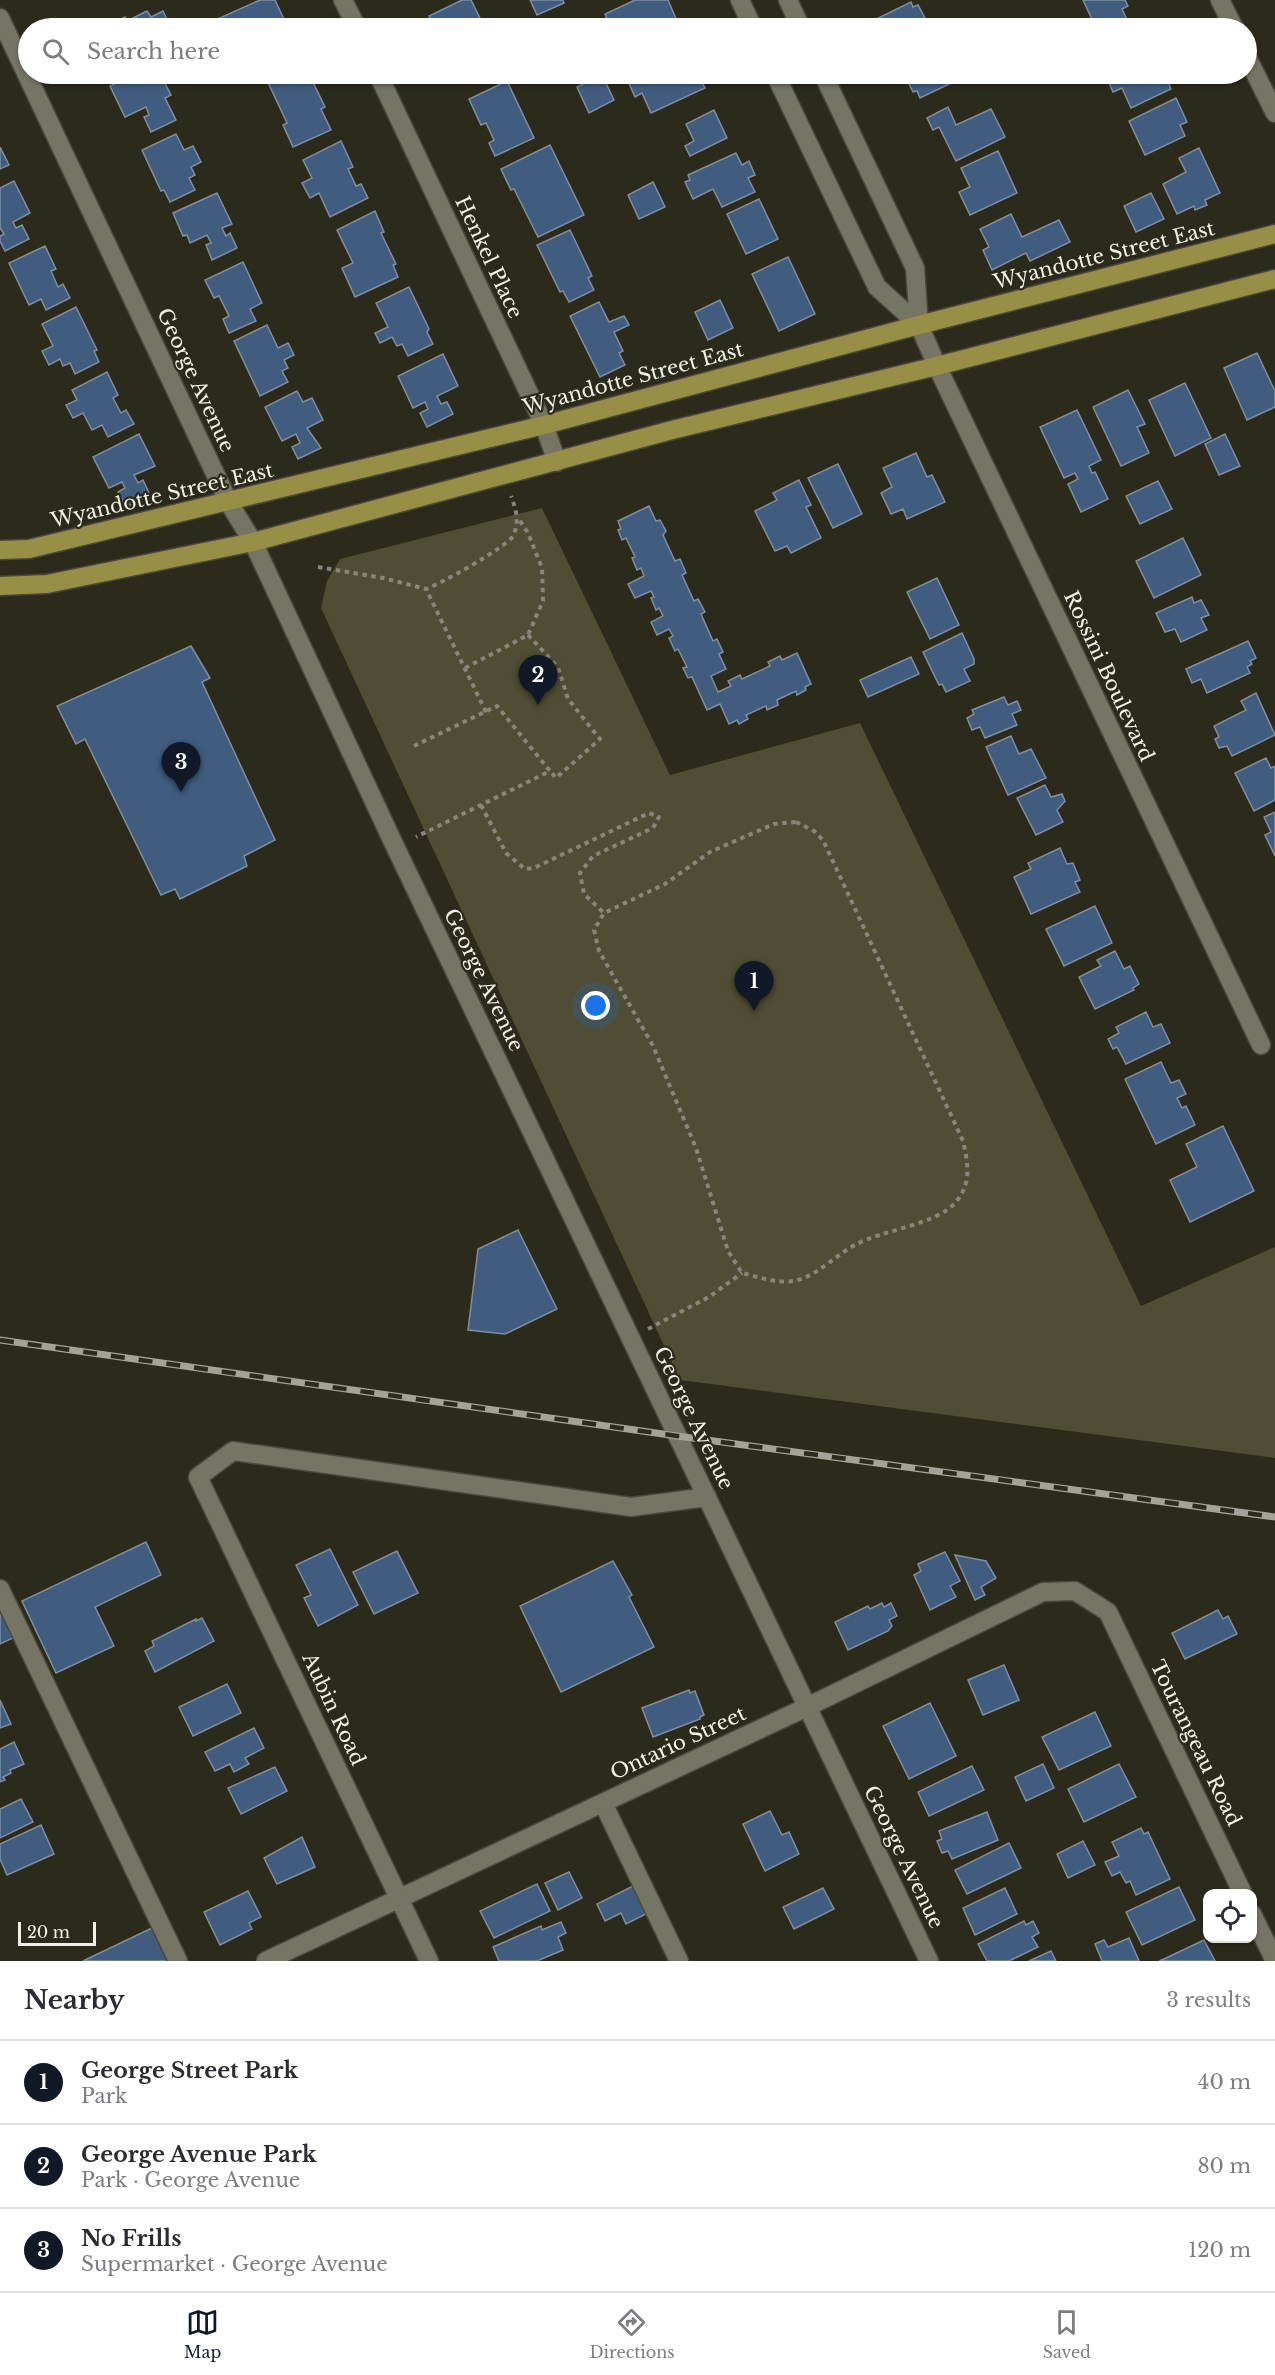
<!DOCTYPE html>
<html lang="en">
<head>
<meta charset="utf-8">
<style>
  body { margin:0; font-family:"Libre Baskerville",serif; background:#f7f7f7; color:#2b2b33 }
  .controls { position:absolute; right:18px; bottom:18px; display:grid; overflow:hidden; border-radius:12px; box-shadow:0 2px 4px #0004 }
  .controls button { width:54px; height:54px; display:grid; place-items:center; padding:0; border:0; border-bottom:2px solid #e1e1e2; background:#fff; color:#2b2b33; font:30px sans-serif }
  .scale { position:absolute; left:18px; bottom:15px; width:78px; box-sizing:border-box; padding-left:6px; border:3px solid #f1f1e7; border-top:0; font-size:16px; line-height:21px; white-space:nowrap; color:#f1f1e7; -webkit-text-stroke:4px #2c2a1b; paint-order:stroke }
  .you { position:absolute; left:596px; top:1006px; width:21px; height:21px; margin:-15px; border:4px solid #fff; border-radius:50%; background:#1a73e8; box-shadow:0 0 0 9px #1a73e833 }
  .badge { display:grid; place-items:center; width:39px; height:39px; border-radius:50%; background:#111827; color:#fff; font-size:20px; font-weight:700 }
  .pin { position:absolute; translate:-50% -50px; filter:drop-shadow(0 2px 3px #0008) }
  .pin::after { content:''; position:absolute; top:32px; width:21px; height:18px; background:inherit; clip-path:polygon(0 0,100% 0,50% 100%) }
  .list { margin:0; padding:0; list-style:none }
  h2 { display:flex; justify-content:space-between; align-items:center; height:78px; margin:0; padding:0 24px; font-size:26px }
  h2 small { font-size:20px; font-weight:400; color:#7c7c81 }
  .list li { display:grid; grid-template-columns:39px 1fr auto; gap:18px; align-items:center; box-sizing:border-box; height:84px; padding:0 24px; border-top:2px solid #e1e1e2 }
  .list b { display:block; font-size:22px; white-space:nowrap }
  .list p { margin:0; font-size:20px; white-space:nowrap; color:#7c7c81 }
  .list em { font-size:20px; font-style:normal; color:#7c7c81 }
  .icon { flex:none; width:33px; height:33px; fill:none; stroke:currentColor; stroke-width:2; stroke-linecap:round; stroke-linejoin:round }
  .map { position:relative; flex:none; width:1275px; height:1961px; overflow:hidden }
  .search { position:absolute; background:#fff; box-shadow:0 2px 4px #0004; left:18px; right:18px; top:18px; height:66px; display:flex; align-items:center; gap:15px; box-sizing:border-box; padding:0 21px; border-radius:33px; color:#7c7c81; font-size:22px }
  .sheet { height:330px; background:#fff }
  nav { display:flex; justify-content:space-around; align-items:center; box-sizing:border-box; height:84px; border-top:2px solid #e1e1e2; background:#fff; font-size:16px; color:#7c7c81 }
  nav a { display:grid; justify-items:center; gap:3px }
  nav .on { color:#111827 }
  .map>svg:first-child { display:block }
  .green { fill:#4f4d33 }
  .building { fill:#405d7f; stroke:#818e9d; stroke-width:1.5 }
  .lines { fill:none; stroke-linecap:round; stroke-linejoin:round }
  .minor-casing { stroke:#49483b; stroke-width:21 }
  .major-casing { stroke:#49483b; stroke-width:21 }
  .path { stroke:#87867a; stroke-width:4; stroke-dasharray:4.5 4.5; stroke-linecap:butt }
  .minor { stroke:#767463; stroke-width:18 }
  .major { stroke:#978f45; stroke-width:18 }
  .rail-casing { stroke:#a4a397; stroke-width:7 }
  .rail { stroke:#2c2a1b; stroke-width:4.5; stroke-dasharray:14; stroke-linecap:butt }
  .labels { text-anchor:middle; stroke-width:4.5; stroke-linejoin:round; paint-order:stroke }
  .street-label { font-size:20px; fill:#f1f1e7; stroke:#2c2a1b }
</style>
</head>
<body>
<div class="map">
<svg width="1275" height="1961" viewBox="0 0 1275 1961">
  <rect width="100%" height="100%" fill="#2c2a1b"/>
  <path class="green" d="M542,508L670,775L860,723L1141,1306L1275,1247V1458L680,1380L321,608L327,581L340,559Z"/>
  <g class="building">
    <path d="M260,0H275L288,28H217L213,21Z"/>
    <path d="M462,0H471L485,28H435L429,16Z"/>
    <path d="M530,0H563L564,3L537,15Z"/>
    <path d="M635,0H668L680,28H611L605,14Z"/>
    <path d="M1083,0H1125L1128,6L1122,9L1131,28H1096Z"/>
    <path d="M911,2L913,7L918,5L925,18L919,20L923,28H870L868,23Z"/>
    <path d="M147,11L151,17L163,11L171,28H113L115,27L113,23L125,17L127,21Z"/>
    <path d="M137,74H160L171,95L165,98L176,120L151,132L144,117L149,115L146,107L125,117L110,86Z"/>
    <path d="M264,74H309L325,107L321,109L331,130L293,147L283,125L287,123Z"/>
    <path d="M633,74H709L711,78L702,82L705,88L651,113L642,93L635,97L627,79L634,75Z"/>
    <path d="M904,74H965L966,76L920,98L917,91L913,92Z"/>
    <path d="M1105,74H1164L1171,89L1131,108L1122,88L1113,92Z"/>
    <path d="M602,75L614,100L589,113L577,87Z"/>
    <path d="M507,81L534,138L495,156L489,143L494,140L486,123L481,125L469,99Z"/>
    <path d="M1176,98L1187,122L1180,125L1185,136L1145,155L1129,121Z"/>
    <path d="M948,107L956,125L991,109L1005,137L956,161L939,127L933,130L927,118Z"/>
    <path d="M714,110L727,138L690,156L685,146L694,141L686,124Z"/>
    <path d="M176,134L184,150L193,146L201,162L191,167L195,175L189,178L195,190L170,202L164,190L161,191L142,150Z"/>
    <path d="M341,141L353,167L348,169L356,186L361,184L368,198L330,217L319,193L310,198L302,183L312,178L303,160Z"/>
    <path d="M550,145L584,215L538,237L514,189L511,190L501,169Z"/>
    <path d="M0,147L9,165L0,169Z"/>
    <path d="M1199,148L1220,193L1205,200L1207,205L1195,210L1194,206L1177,214L1163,184L1186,172L1179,158Z"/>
    <path d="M998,151L1017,193L970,215L959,192L970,187L961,168Z"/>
    <path d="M736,153L742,165L749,161L755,175L748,178L755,192L722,207L713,189L693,199L685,182L690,180L688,175Z"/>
    <path d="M14,181L30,213L13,222L16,228L22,225L29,239L5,251L0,241V236L4,234L0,228V188Z"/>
    <path d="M653,182L665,207L639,219L628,195Z"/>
    <path d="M217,193L232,224L222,228L226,236L230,233L237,248L212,260L206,245L211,243L207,235L190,243L187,235L183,236L173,213Z"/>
    <path d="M1151,193L1164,219L1136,232L1124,206Z"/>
    <path d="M759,199L778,239L746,254L727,214Z"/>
    <path d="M375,211L384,232L381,233L396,264L393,265L398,277L355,297L342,268L353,263L337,230Z"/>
    <path d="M1011,214L1022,237L1059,220L1070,242L1030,261L1026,253L992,270L983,250L989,247L980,229Z"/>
    <path d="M570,230L592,276L588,278L594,290L569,302L563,291L560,292L537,245Z"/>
    <path d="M45,246L56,269L51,271L58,287L63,284L70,298L46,310L41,299L29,305L9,263Z"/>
    <path d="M788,257L815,314L779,331L752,274Z"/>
    <path d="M243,262L262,303L250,309L256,321L229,333L223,319L229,316L219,296L214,298L205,280Z"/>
    <path d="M409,287L429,329L427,332L433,344L408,356L402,344L397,346L392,337L380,343L375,333L388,327L376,303Z"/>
    <path d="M720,300L733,328L708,340L695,312Z"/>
    <path d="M599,302L609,322L624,316L629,325L614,332L623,351L619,353L625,365L600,377L570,316Z"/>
    <path d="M76,307L97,350L94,351L99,362L75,374L70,363L63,366L60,359L49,365L42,351L53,346L42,324Z"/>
    <path d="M267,325L278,348L288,343L294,355L284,360L288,368L282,371L288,382L260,396L234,341Z"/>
    <path d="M1257,353L1275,391V407L1247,420L1224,368Z"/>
    <path d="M443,354L458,386L437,396L441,404L447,402L453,414L427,427L420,413L428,409L425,402L413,408L398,376Z"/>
    <path d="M107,372L118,395L113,398L121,413L126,410L134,424L108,437L102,425L92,430L83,413L73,418L66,405L77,400L72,390Z"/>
    <path d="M1185,383L1211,438L1175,456L1149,400Z"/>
    <path d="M1128,390L1145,424L1137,427L1149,453L1121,466L1093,407Z"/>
    <path d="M297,391L303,402L312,398L323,420L307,428L321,448L298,459L292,447L300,443L296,434L282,441L265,407Z"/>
    <path d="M1077,410L1101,460L1089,466L1092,473L1095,472L1108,499L1081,512L1068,484L1078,479L1075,473L1064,478L1040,427Z"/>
    <path d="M139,434L155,466L134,475L138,483L143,480L150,495L126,507L118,492L125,488L122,482L109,488L93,457Z"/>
    <path d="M1225,434L1240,466L1219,475L1205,444Z"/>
    <path d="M916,453L927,477L932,475L945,502L907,519L903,509L891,514L881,493L892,487L883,468Z"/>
    <path d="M838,464L862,514L833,528L808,478Z"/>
    <path d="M799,480L811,505L806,507L821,538L791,553L787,546L775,551L755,511L777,500L773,493Z"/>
    <path d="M1158,481L1172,509L1140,524L1126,496Z"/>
    <path d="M649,506L656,521L660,520L666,531L663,535L675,561L680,559L686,573L682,575L694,601L698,599L705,612L701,614L713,641L717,639L723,652L719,654L726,669L711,676L718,692L731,686L728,681L740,675L742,679L770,666L768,662L780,656L782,660L797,653L811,684L805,687L806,690L797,695L796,691L777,700L778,705L767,710L766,706L746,715L748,719L739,724L737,720L729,724L720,704L707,710L692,677L688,678L683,668L687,667L678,649L675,651L669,638L673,636L669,629L657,635L651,622L663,616L659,608L656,610L651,598L654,597L651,591L635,598L628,584L644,576L641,568L637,570L632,558L635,557L626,538L622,540L618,530L621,529L618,521Z"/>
    <path d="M1183,538L1201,575L1154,598L1136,561Z"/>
    <path d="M937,578L959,625L930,639L907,592Z"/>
    <path d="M1192,597L1194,603L1201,600L1209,615L1201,618L1207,630L1181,642L1175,629L1165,632L1156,613Z"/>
    <path d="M962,633L974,659V664L964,669L970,681L946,692L942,684L939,685L923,652Z"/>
    <path d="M1248,641L1256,658L1250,661L1252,664L1247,667L1250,673L1207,693L1201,679L1192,683L1186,669Z"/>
    <path d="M191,646L210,678L202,682L275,840L244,856L247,866L180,899L175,889L161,895L85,739L76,744L57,706Z"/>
    <path d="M911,657L919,674L868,697L860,680Z"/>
    <path d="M1256,693L1275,735L1232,756L1227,746L1219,748L1215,739L1219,737L1214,726L1246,710L1241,701Z"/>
    <path d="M1004,697L1008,705L1017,701L1021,710L1012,714L1017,725L985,738L980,727L972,730L967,718L974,714L972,710Z"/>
    <path d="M1011,736L1019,754L1031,749L1046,778L1008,795L986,747Z"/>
    <path d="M1266,758L1271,768L1275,766V800L1254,811L1235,773Z"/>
    <path d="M1045,785L1051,797L1062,794L1065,801L1057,810L1063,822L1036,835L1017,798Z"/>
    <path d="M1275,812V856L1265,835L1271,832L1264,817Z"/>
    <path d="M1060,848L1067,864L1073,863L1080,880L1075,882L1080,892L1031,914L1014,877L1031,869L1028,863Z"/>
    <path d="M1095,906L1112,943L1064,966L1046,929Z"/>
    <path d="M1115,951L1124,969L1130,966L1139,984L1133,988L1134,990L1095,1009L1079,977L1101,966L1097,960Z"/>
    <path d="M1146,1012L1153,1027L1161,1024L1170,1043L1126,1064L1117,1047L1113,1049L1108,1039L1119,1033L1116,1027Z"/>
    <path d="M1161,1062L1171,1083L1179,1080L1186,1094L1177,1098L1182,1108L1186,1106L1195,1125L1156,1144L1125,1079Z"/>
    <path d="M1223,1126L1254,1191L1190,1222L1170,1180L1197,1167L1186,1144Z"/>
    <path d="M518,1230L557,1309L505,1334L468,1330L478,1249Z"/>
    <path d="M146,1542L161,1575L95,1607L114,1646L56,1673L22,1601Z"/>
    <path d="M330,1549L358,1605L318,1626L304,1598L311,1595L296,1565Z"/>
    <path d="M397,1551L418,1593L374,1614L353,1572Z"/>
    <path d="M945,1552L960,1581L950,1586L956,1597L930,1610L914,1575L921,1571L918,1564Z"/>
    <path d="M955,1555L986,1561L996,1578L981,1587L985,1595L975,1600Z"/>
    <path d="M613,1561L632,1595L629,1597L654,1647L561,1692L520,1606Z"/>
    <path d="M882,1603L884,1607L891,1603L897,1616L889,1620L892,1626L888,1631L848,1650L835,1622L868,1606L870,1609Z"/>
    <path d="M0,1610L13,1638L0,1644Z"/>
    <path d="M1218,1610L1223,1619L1228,1616L1237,1634L1185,1659L1172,1633Z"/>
    <path d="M202,1618L214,1641L155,1672L145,1651L154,1646L152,1641L196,1619V1621Z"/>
    <path d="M1004,1665L1019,1700L983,1715L968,1680Z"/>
    <path d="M227,1684L241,1713L193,1736L179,1707Z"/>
    <path d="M689,1690L690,1693L695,1691L704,1715L700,1717V1719L653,1737L642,1708Z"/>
    <path d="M0,1700L11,1724L0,1728Z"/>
    <path d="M930,1703L956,1756L909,1779L883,1726Z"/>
    <path d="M1095,1712L1111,1746L1059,1770L1042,1737Z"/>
    <path d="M254,1728L264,1748L245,1758L249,1764L234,1772L230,1764L215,1771L205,1752Z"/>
    <path d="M14,1742L24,1764L10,1770L11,1773L3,1777L5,1780L0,1782V1749Z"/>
    <path d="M1043,1764L1054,1788L1026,1801L1015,1777Z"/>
    <path d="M1119,1764L1136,1797L1084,1822L1068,1789Z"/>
    <path d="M972,1766L984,1790L929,1816L918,1792Z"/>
    <path d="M275,1767L287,1791L241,1814L228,1788Z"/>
    <path d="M21,1799L33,1822L0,1838V1809Z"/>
    <path d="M770,1811L782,1835L789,1832L799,1854L765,1871L743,1824Z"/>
    <path d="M987,1812L998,1840L952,1859L948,1851L942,1853L937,1841L942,1839L939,1831Z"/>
    <path d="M41,1825L54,1854L7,1875L0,1859V1844Z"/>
    <path d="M1141,1828L1144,1834L1148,1832L1170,1879L1136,1895L1130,1881L1126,1883L1120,1872L1112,1876L1105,1862L1119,1856L1112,1842Z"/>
    <path d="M302,1837L315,1867L277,1884L264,1858Z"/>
    <path d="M1083,1841L1095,1865L1068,1878L1057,1854Z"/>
    <path d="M1009,1843L1021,1868L967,1894L955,1870Z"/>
    <path d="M569,1872L582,1898L558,1910L545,1883Z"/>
    <path d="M537,1884L550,1911L494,1938L480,1911Z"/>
    <path d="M635,1885L648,1913L626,1924L621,1913L605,1921L597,1904Z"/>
    <path d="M1179,1887L1195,1920L1142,1945L1126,1912Z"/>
    <path d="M823,1888L834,1909L794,1929L783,1907Z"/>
    <path d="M1005,1888L1017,1914L975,1935L963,1908Z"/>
    <path d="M248,1891L261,1917L249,1923L252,1929L220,1945L204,1912Z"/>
    <path d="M1024,1921L1026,1925L1033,1921L1039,1933L1032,1937L1038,1947L1009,1961H987L978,1944Z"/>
    <path d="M561,1922L566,1933L558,1937L563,1950L537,1961H499L493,1947L541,1926L542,1930Z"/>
    <path d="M154,1927L171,1961H83Z"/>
    <path d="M1129,1938L1139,1961H1102L1095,1944L1104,1940L1108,1947Z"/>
    <path d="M1204,1940L1215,1961H1159L1164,1959Z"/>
    <path d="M1051,1951L1056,1961H1029Z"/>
  </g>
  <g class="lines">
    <g class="minor-casing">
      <g id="minor">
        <path d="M343,0L357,28"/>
        <path d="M740,0L753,28"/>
        <path d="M788,0L801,28"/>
        <path d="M1220,0L1234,28"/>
        <path d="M0,18L229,503L253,542L392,840L929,1961"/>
        <path d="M1246,55L1275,113"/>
        <path d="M378,74L544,425L557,462"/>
        <path d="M775,74L877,287L919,325"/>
        <path d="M823,74L915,268L919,325L937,366L1261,1045"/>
        <path d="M0,1589L178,1961"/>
        <path d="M603,1803L679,1961"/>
        <path d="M1252,1914L1275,1961"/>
        <path d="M266,1961L807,1707L1043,1592L1075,1591L1108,1612L1243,1894"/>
        <path d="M429,1961L198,1477L233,1451L631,1507L707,1497"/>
      </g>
    </g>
    <g class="major-casing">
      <g id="major">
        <path d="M0,550L29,549L544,425L919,325L1275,234"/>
        <path d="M0,586L47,584L253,542L672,430L937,366L1275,279"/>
      </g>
    </g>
    <g class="path">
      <path d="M318,567L383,578L426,589"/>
      <path d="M528,635L558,667L568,699L600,739L556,778L550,771"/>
      <path d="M465,668L528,635L543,601L542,568L528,533L518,518"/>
      <path d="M486,712L426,589C440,584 507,547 513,536C520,521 516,510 511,496"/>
      <path d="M414,746L497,706L550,771L416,837"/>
      <path d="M481,805L506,853L525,869L534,868L649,813L659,817L653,828L593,856L580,873L584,894L604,913"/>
      <path d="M796,822L814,831L823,840L963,1141C968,1163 972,1183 956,1202C937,1225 881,1230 855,1245C836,1255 821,1272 801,1279C783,1286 759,1277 742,1273L728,1251L696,1148L653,1046L599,951L594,930L604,913L665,884L710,852L774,824Z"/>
      <path d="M648,1329L709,1297L742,1273"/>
    </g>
    <use href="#minor" class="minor"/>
    <use href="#major" class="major"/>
    <g class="rail-casing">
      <path id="rail" d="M0,1340L677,1436L1275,1517"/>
    </g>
    <use href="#rail" class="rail"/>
  </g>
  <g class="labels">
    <g class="street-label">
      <text transform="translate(1104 255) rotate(-14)" y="7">Wyandotte Street East</text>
      <text transform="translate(489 257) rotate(65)" y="7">Henkel Place</text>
      <text transform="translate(633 378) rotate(-15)" y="7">Wyandotte Street East</text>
      <text transform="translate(196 380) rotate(65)" y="7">George Avenue</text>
      <text transform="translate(162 495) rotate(-13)" y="7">Wyandotte Street East</text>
      <text transform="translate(1109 676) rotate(65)" y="7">Rossini Boulevard</text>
      <text transform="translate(484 980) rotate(64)" y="7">George Avenue</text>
      <text transform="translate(694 1418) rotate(64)" y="7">George Avenue</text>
      <text transform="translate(334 1709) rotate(65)" y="7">Aubin Road</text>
      <text transform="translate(678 1743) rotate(-25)" y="7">Ontario Street</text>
      <text transform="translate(1196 1743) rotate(64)" y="7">Tourangeau Road</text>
      <text transform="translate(904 1857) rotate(64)" y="7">George Avenue</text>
    </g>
  </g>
</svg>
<div class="controls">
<button><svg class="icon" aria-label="locate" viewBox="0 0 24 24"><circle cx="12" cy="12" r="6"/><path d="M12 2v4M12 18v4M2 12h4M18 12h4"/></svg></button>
</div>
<div class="scale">20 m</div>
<div class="you"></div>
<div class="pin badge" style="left:754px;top:1011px">1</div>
<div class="pin badge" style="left:538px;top:705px">2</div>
<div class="pin badge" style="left:181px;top:792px">3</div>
<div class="search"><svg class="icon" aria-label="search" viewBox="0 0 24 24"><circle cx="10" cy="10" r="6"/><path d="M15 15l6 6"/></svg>Search here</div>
</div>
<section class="sheet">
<h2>Nearby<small>3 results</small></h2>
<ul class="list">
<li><span class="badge">1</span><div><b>George Street Park</b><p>Park</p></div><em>40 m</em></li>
<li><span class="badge">2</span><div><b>George Avenue Park</b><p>Park · George Avenue</p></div><em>80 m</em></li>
<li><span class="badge">3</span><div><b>No Frills</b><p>Supermarket · George Avenue</p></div><em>120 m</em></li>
</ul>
</section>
<nav>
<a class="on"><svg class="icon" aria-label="map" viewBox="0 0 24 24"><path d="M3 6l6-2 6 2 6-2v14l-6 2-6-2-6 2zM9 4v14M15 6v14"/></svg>Map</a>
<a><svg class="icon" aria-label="directions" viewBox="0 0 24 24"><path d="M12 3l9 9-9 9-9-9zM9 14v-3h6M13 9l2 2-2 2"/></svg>Directions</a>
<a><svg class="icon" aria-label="saved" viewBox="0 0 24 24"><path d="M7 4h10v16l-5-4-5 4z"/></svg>Saved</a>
</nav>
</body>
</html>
